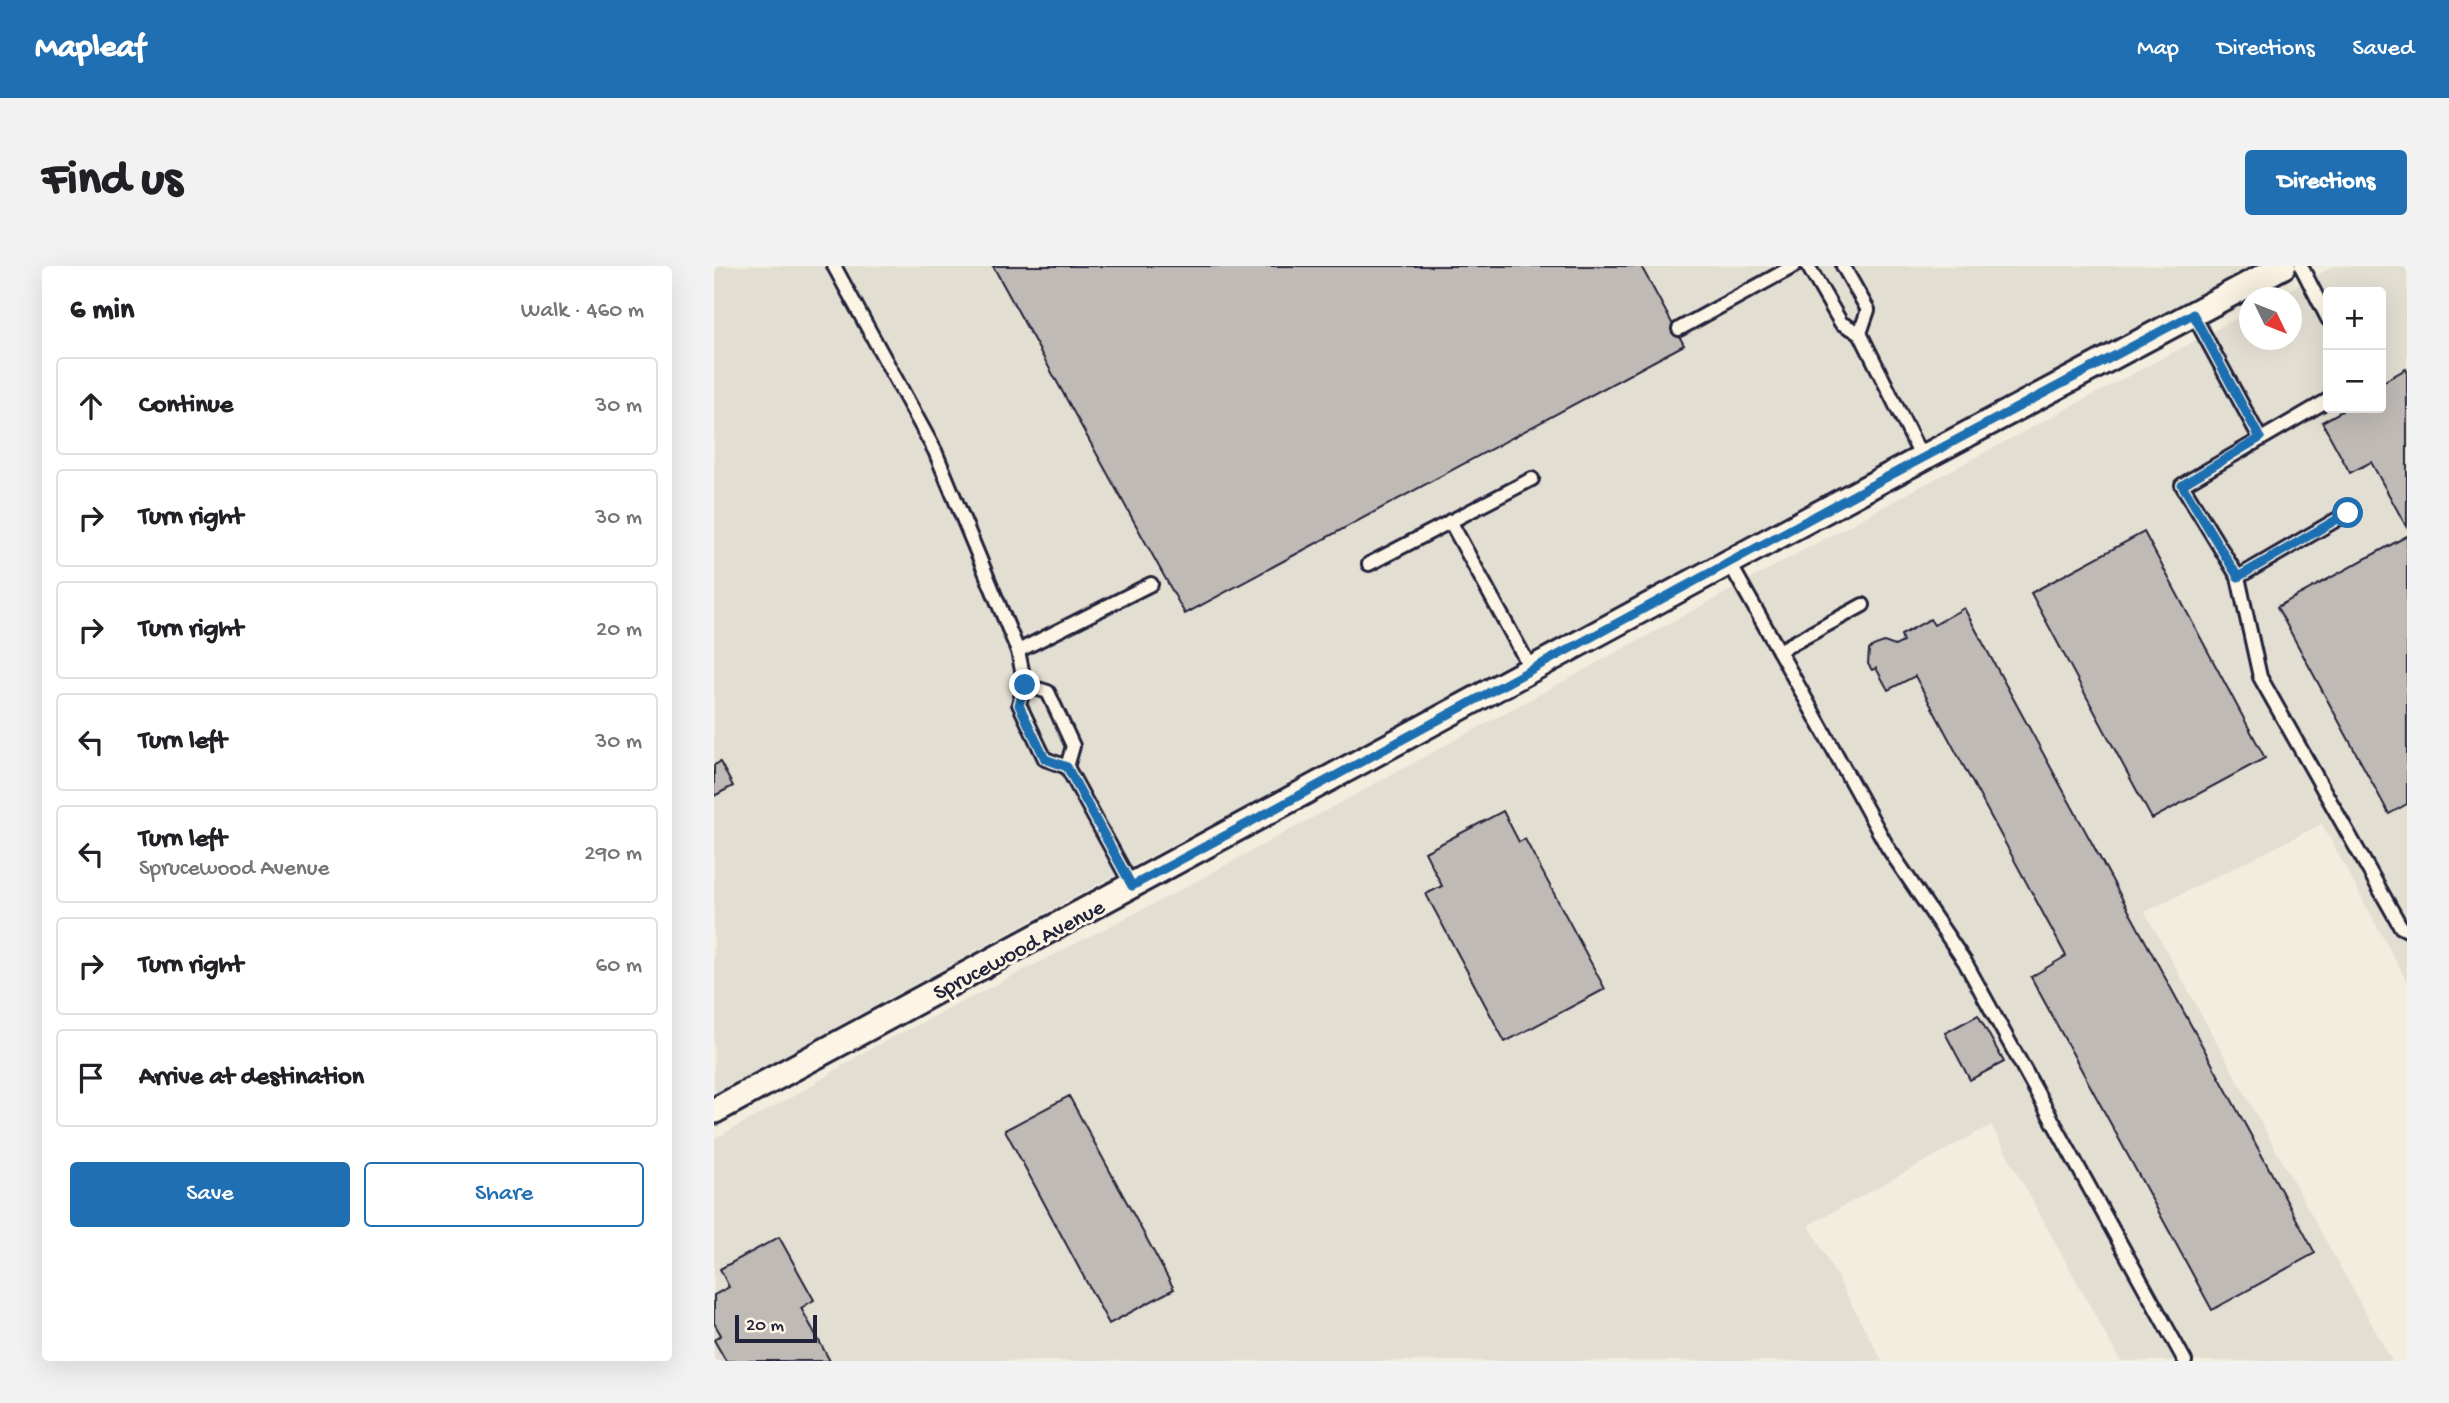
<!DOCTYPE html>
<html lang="en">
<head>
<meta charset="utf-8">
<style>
  body { margin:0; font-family:"Gochi Hand",sans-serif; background:#f2f2f2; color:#202124 }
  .controls { position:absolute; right:21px; top:21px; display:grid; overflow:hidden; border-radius:7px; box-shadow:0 7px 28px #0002 }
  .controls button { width:63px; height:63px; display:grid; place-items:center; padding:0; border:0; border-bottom:2px solid #e0e0e0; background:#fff; color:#202124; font:35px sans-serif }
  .compass { position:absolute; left:1525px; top:21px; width:63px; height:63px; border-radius:50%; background:#fff; box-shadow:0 7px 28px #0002; rotate:133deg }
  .scale { position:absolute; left:21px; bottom:18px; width:82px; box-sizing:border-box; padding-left:7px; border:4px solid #22223b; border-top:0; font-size:19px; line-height:24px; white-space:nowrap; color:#22223b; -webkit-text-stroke:5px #fcf5e5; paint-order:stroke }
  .stop { position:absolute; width:21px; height:21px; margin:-16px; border:5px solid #1f6fb2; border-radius:50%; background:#fff }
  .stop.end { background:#1f6fb2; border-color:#fff; box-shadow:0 2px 7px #0008 }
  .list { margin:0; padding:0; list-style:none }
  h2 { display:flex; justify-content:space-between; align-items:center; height:91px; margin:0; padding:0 28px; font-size:30px }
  h2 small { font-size:23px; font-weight:400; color:#757577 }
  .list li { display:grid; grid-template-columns:46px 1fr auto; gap:21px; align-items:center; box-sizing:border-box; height:98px; margin:0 14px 14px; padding:0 14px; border:2px solid #e0e0e0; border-radius:7px }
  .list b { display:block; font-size:26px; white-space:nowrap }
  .list p { margin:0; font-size:23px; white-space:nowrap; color:#757577 }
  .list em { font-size:23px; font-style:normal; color:#757577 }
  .actions { display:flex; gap:14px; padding:21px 28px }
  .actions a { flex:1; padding:16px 0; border:2px solid #1f6fb2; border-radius:7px; text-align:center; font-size:24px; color:#1f6fb2 }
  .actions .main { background:#1f6fb2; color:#fff }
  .icon { flex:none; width:38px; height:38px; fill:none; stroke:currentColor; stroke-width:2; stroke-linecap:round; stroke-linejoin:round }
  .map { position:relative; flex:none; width:1693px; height:1095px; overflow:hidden; border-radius:7px }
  header { display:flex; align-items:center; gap:42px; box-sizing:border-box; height:98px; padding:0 35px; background:#1f6fb2; color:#fff }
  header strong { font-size:33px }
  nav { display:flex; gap:38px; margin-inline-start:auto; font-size:24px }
  .intro { display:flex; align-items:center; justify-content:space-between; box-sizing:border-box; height:168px; padding:0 42px }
  h1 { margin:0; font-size:49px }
  .button { padding:18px 32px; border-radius:7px; background:#1f6fb2; color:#fff; font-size:24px; font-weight:700 }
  main { display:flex; gap:42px; padding:0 42px }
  aside { flex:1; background:#fff; border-radius:7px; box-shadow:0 7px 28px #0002 }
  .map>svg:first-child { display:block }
  .built { fill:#e3ded2; fill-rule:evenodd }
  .building { fill:#bfbab6; stroke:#22223b; stroke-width:2 }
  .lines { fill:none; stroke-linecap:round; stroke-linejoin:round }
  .service-casing { stroke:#22223b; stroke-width:18 }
  .minor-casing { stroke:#22223b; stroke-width:30 }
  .service { stroke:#fcf5e5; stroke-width:12 }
  .minor { stroke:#fcf5e5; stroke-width:24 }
  .route { stroke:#1f6fb2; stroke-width:9 }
  .labels { text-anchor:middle; stroke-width:6; stroke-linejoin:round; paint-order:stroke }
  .street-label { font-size:23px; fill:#22223b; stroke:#fcf5e5 }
</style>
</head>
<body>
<header>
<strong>Mapleaf</strong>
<nav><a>Map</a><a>Directions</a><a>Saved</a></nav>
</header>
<div class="intro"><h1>Find us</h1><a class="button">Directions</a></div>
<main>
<aside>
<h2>6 min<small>Walk · 460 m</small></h2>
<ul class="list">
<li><svg class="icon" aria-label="ahead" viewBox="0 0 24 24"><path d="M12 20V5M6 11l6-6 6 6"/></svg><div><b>Continue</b></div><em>30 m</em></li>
<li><svg class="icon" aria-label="right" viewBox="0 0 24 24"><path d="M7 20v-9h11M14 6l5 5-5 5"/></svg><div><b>Turn right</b></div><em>30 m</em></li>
<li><svg class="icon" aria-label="right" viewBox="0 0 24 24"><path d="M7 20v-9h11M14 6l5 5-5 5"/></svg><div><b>Turn right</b></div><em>20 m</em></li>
<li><svg class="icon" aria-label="left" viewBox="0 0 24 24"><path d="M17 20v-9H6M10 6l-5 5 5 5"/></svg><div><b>Turn left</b></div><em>30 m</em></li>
<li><svg class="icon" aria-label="left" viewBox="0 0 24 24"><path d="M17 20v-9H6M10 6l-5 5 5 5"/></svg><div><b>Turn left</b><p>Sprucewood Avenue</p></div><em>290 m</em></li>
<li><svg class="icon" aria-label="right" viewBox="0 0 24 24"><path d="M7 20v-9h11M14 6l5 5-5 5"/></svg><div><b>Turn right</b></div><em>60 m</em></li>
<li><svg class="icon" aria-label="arrive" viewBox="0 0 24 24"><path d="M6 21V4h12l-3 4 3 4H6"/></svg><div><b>Arrive at destination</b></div></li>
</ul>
<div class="actions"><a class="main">Save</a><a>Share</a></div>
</aside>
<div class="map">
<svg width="1693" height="1095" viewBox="0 0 1693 1095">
  <rect width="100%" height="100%" fill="#f3edde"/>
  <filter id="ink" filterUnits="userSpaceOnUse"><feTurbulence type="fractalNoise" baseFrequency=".0143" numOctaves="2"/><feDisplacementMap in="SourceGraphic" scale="14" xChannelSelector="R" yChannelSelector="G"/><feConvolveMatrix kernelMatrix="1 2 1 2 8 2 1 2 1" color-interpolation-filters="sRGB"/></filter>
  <g filter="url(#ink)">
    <g class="built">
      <path d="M0,0H1540L1260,155L379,621L0,828Z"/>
      <path d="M1620,0H1693V716L1608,558L1431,646L1678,1095H1406L1277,859L1095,959L1168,1095H0V873L85,827L154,784L453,631L1202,223L1535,46V74H1577V32L1562,31ZM1614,26H1667V142H1614Z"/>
    </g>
    <g class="building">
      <path d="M279,0H927L970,79L471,348Z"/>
      <path d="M1692,103L1693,105V262L1657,196L1636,207L1608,156L1628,145L1627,142H1667V117Z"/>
      <path d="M1430,266L1551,492L1438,553L1317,327Z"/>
      <path d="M1693,270V538L1675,548L1563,341Z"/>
      <path d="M1250,342L1601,987L1498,1044L1317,711L1352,690L1201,410L1174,424L1162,402L1158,404L1154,398L1155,384L1159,380L1170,376L1181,380L1189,376L1187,369L1216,353L1220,359Z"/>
      <path d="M6,496L19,520L0,530V499Z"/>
      <path d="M789,545L805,576L811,573L891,723L791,776L712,628L728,620L711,586Z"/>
      <path d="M1264,749L1290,796L1256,814L1231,767Z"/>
      <path d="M355,830L460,1023L395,1058L291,864Z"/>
      <path d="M65,971L100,1034L87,1042L116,1095H12L0,1074L7,1069L0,1057V1029L15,1021L6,1003Z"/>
    </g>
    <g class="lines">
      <g class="service-casing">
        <g id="service">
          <path d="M120,0L221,185L304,385L311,419L305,438L331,493L353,501L418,620"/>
          <path d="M1094,0L1127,57L1146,67L1208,192"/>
          <path d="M1129,0L1154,44L1146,67"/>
          <path d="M1587,0L1614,53"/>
          <path d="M1479,48L1546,172"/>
          <path d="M965,63L1080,0"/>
          <path d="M1614,134L1468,219L1524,311L1634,247"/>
          <path d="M736,255L817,403"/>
          <path d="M1015,296L1065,385L1149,339"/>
          <path d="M655,298L818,213"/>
          <path d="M1524,311L1546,411L1687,661L1693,664"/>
          <path d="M304,385L437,318"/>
          <path d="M1065,385L1174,582L1251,696L1471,1095"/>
          <path d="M311,419L334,426L359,480L353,501"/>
        </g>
      </g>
      <g class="minor-casing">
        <path id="minor" d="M0,845L1173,211L1569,0"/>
      </g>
      <use href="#service" class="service"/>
      <use href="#minor" class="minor"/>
    </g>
  </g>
  <g class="lines" filter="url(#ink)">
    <path class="route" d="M311,419L305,439L331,493L353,501L418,620L1173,211L1479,48L1546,172L1468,219L1524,311L1634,247"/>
  </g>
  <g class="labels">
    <g class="street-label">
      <text transform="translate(304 682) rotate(-28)" y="8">Sprucewood Avenue</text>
    </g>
  </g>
</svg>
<div class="controls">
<button>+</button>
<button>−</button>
</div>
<svg class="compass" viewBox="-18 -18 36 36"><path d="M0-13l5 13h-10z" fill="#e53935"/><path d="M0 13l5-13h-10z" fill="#757577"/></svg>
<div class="scale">20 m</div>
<div class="stop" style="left:1634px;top:247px"></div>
<div class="stop end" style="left:311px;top:419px"></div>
</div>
</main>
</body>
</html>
